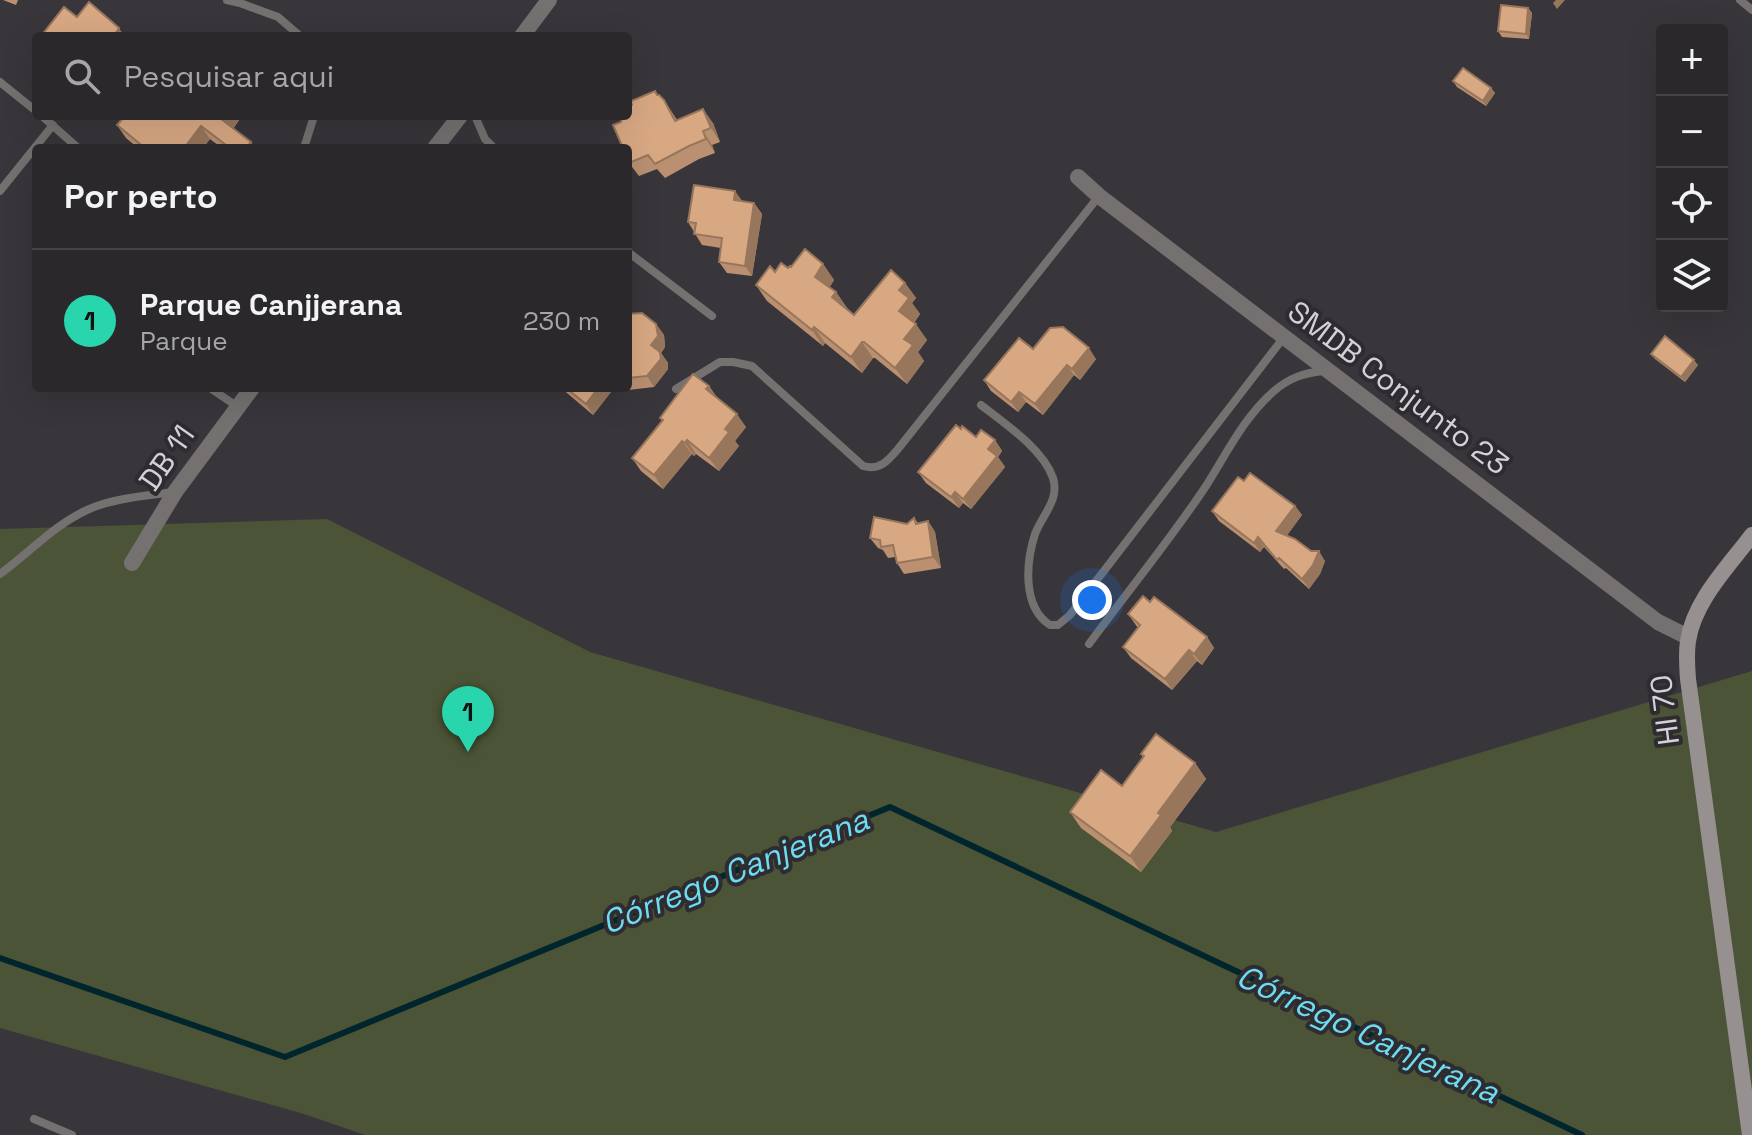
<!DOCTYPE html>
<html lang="pt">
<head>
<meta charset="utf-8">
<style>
  body { margin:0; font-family:"Space Grotesk",sans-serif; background:#373438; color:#f1f3f6 }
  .controls { position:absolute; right:24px; top:24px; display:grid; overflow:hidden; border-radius:8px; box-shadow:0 8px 32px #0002 }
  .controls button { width:72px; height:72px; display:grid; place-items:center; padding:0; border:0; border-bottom:2px solid #474448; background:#2b282c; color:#f1f3f6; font:40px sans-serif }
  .you { position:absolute; left:1092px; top:600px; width:28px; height:28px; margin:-20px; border:6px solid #fff; border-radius:50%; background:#1a73e8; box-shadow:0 0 0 12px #1a73e833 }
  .badge { display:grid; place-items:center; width:52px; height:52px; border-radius:50%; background:#29d5ad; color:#111; font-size:26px; font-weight:700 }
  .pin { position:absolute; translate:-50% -66px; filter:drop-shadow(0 2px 4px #0008) }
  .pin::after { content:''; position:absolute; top:42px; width:28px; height:24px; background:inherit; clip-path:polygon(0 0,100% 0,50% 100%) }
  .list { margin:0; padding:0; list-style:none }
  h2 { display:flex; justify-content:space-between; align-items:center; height:104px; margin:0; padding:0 32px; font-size:34px }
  h2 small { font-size:26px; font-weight:400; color:#a6a6a9 }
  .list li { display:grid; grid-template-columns:52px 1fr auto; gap:24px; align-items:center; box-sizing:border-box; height:144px; padding:0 32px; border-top:2px solid #474448 }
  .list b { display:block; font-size:30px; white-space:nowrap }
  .list p { margin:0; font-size:26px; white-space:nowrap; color:#a6a6a9 }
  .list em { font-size:26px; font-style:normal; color:#a6a6a9 }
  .icon { flex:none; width:44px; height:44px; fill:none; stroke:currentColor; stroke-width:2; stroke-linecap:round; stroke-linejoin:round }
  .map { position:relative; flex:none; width:1752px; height:1135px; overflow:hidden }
  .search { position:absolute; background:#2b282c; box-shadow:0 8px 32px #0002; left:32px; top:32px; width:600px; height:88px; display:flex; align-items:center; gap:20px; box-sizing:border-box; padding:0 28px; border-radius:8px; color:#a6a6a9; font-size:30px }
  .panel { position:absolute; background:#2b282c; box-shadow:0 8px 32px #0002; left:32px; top:144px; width:600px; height:248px; border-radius:8px }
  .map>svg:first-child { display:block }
  .green { fill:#4b5436 }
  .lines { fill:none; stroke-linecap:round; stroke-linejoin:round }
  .stream { stroke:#00252c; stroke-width:6 }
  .lane { stroke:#747170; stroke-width:8 }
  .street { stroke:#747170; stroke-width:16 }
  .secondary { stroke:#969190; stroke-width:16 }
  .wall { fill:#ba9071 }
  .shaded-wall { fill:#97765c }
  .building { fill:#d8a883; stroke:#97765c; stroke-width:2 }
  .labels { text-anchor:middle; stroke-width:8; stroke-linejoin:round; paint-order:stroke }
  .street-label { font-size:30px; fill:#d4d2d6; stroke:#2f2c31 }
  .water-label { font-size:32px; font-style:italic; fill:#6ddbf1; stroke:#2f2c31 }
</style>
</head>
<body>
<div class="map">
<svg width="1752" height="1135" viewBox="0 0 1752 1135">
  <rect width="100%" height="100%" fill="#39363b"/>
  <path class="green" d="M327,519L590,652L1216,832L1752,671V1135H365L304,1114L0,1028V529Z"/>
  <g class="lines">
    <path class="stream" d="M0,958L285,1057L890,807L1582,1135"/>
    <g class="lane">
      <path d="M227,0L240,3L278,17L300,36"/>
      <path d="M1740,0L1752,10"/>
      <path d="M0,82L36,111"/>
      <path d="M42,116L78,148"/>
      <path d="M475,116L485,139L494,148"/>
      <path d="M304,148L314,116"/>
      <path d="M0,191L53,125"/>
      <path d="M628,252L712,316"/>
      <path d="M210,388L238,407"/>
      <path d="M676,389L720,362H733L752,366L863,466C879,471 888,461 898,449L1099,196"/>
      <path d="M981,405C1004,423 1043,449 1053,478C1060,500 1042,515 1035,534C1026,562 1022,607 1050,625H1058L1070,615L1284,337"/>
      <path d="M0,574C29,553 54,525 87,510C113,498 145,496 174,492"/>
      <path d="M1089,644C1128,591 1170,540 1206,486C1227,453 1244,417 1274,391C1289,378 1304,373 1323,371"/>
      <path d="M34,1119L72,1135"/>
    </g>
    <g class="street">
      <path d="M522,36L549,0"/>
      <path d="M435,148L460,116"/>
      <path d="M1078,177L1099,196L1658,622L1688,637"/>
      <path d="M132,563L175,492L252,388"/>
    </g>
    <path class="secondary" d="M1750,1135L1688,679C1687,666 1686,654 1688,641C1694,601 1728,567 1752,535"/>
  </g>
  <g class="wall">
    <path d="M3,0H18L16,5Z"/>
    <path d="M1528,8L1532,13L1529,39L1502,37L1498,31Z"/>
    <path d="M1453,81L1491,88L1495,93L1486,106L1457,87Z"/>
    <path d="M658,95L664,100L677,120L713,123L720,142L712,145L715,153L699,159L665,178L657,169L639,176L629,163L621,122Z"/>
    <path d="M125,116H242L233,129L251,142L255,148H222L210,139L203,148H138L126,138L117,125Z"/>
    <path d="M742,201L754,203L762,214L752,276L727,273L719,262L721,248L702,245L688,222Z"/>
    <path d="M823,264L834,280L829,288L836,292L847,308L854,315L905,283L916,298L912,303L920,314L914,323L927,340L918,352L924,361L907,384L875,358H873L862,373L825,343L823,346L767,301L756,285L775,272L791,267Z"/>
    <path d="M628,314L656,324L664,335L665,347L661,353L668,363V369L654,387L611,392L593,415L561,388H628Z"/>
    <path d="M1033,349L1096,359L1080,380L1074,375L1043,415L1026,402L1018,412L991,391L984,380Z"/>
    <path d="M1651,354L1698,365L1685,382L1655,359Z"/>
    <path d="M709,386L718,399L746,427L735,441L739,446L719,471L696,454L694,456L692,454L663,489L641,471L632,458L662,421L660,418Z"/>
    <path d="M976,437L995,440L1002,451L998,457L1005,467L971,509L963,503L959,508L926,483L918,472Z"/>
    <path d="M1244,481L1295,506L1302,515L1287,535L1325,561L1320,574L1309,589L1286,568L1284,569L1264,547L1260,552L1219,521L1212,511Z"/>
    <path d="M914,518L918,523L928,521L935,532L941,568L904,574L897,563L895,557L888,558L883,550L878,548L870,538L907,524Z"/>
    <path d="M1150,602L1207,637L1214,648L1202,665L1197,661L1172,690L1131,658L1123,647L1138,628L1128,614Z"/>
    <path d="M1141,754L1195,763L1206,779L1170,827L1172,831L1141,872L1081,828L1070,812L1122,786L1143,758Z"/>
  </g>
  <g class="shaded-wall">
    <path d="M1556,0H1565L1557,9L1553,3Z"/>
    <path d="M1528,8L1532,13L1529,39L1526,34Z"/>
    <path d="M119,28L123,34L122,36H114Z"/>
    <path d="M1491,88L1495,93L1486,106L1483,101Z"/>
    <path d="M703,109L713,123L720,142L711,128Z"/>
    <path d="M224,116H242L230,132L221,119Z"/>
    <path d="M201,126L210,139L203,148H184Z"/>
    <path d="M703,131L712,145L715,153L706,139Z"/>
    <path d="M251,142L255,148H246Z"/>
    <path d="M735,191L743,202L734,200Z"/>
    <path d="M754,203L762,214L752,276L745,266Z"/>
    <path d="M823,264L834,280L826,293L815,277Z"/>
    <path d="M905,283L916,298L912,303L920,314L911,327L899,311V290Z"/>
    <path d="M836,292L847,308L832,297Z"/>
    <path d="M656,324L664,335L665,347L661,353L668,363V369L654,387L647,376L651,345Z"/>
    <path d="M916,324L927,340L918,352L924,361L907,384L895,368L904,339Z"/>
    <path d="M814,327L825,343L823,346L812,330Z"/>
    <path d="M862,342L873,358L862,373L851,357Z"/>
    <path d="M1089,348L1096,359L1080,380L1072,369Z"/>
    <path d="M1694,360L1698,365L1685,382L1681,377Z"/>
    <path d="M1067,365L1074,375L1043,415L1035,404Z"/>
    <path d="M709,386L718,399L706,389Z"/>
    <path d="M598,388H609L611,392L593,415L586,404Z"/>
    <path d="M1019,392L1026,402L1018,412L1011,402Z"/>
    <path d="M737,414L746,427L735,441L739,446L719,471L709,458L725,429Z"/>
    <path d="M687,440L696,454L694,456L685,443Z"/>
    <path d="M995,440L1002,451L998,457L1005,467L971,509L963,499L988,449Z"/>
    <path d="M682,441L692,454L663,489L654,475Z"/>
    <path d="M955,492L963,503L959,508L951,497Z"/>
    <path d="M1295,506L1302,515L1283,541L1276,531Z"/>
    <path d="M928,521L935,532L941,568L933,557Z"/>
    <path d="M1258,537L1264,547L1260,552L1254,543Z"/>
    <path d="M1319,551L1325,561L1320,574L1309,589L1302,579Z"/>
    <path d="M1207,637L1214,648L1202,665L1194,654Z"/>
    <path d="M1189,650L1197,661L1172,690L1165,679Z"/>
    <path d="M1195,763L1206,779L1170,827L1172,831L1141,872L1130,856L1158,813Z"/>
  </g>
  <g class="building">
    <path d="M89,2L119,28L114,36H41L64,7L77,17Z"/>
    <path d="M1501,5L1528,8L1526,34L1498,31Z"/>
    <path d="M1463,68L1491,88L1483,101L1453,81Z"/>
    <path d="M655,91L657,95H659L664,100L675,121L703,109L711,128L703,131L706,139L689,146L655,164L648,155L629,163L628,148H623L613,125L621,122L623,116H628V107L632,105L631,101Z"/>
    <path d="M125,116H224L221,119L251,142L246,148H230L201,126L184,148H145L117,125Z"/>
    <path d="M694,185L735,191L734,200L754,203L745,266L719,262L722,238L694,234L696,223L688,222Z"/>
    <path d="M805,249L823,264L815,277L836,292L832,297L854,315L891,270L905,283L899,290L909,298L899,311L916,324L904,339L913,345L895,368L864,342H862L851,357L814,327L812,330L756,285L770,266L775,272L781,263L788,268L790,266L791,267Z"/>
    <path d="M642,313L656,324L658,336L651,345L660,352L661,359L647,376L628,378V314Z"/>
    <path d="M1063,327L1089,348L1072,369L1067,365L1035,404L1019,392L1011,402L984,380L1019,338L1033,349L1050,328Z"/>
    <path d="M1665,336L1694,360L1681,377L1651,354Z"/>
    <path d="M693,374L709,386L706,389L737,414L725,429L729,432L709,458L687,440L685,443L682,441L654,475L632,458L663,420L660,418Z"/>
    <path d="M566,388H598L586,404Z"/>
    <path d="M956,425L961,429L962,426L976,437L981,430L995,440L988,449L997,456L963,499L955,492L951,497L918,472Z"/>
    <path d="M1250,473L1295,506L1276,531L1295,539L1311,551H1319L1313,565L1302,579L1279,558L1277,560L1258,537L1254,543L1212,511L1238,477L1244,481Z"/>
    <path d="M874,517L907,524L914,518L916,524L928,521L933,557L897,563L893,545L881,547L880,540L870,538Z"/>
    <path d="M1143,596L1150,602L1154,597L1207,637L1194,654L1189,650L1165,679L1123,647L1140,625L1128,614Z"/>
    <path d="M1156,734L1195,763L1158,813L1161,815L1130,856L1070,812L1101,770L1122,786L1144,756L1141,754Z"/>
  </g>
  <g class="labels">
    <g class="street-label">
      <text transform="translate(1398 388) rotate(37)" y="10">SMDB Conjunto 23</text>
      <text transform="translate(167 458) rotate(-55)" y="10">DB 11</text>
      <text transform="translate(1665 710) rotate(-97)" y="10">HI 70</text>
    </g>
    <g class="water-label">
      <text transform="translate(735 871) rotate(-22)" y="11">Córrego Canjerana</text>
      <text transform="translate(1368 1034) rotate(25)" y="11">Córrego Canjerana</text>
    </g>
  </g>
</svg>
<div class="controls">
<button>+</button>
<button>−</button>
<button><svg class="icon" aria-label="locate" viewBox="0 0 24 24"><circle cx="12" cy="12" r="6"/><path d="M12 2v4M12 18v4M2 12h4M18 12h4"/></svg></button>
<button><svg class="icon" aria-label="layers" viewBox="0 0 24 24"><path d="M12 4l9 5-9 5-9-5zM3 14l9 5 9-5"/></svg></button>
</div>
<div class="you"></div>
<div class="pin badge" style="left:468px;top:752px">1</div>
<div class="search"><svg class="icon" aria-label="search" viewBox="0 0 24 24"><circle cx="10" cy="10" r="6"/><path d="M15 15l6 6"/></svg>Pesquisar aqui</div>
<section class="panel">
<h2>Por perto<small></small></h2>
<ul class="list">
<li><span class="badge">1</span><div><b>Parque Canjjerana</b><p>Parque</p></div><em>230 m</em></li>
</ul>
</section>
</div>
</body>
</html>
